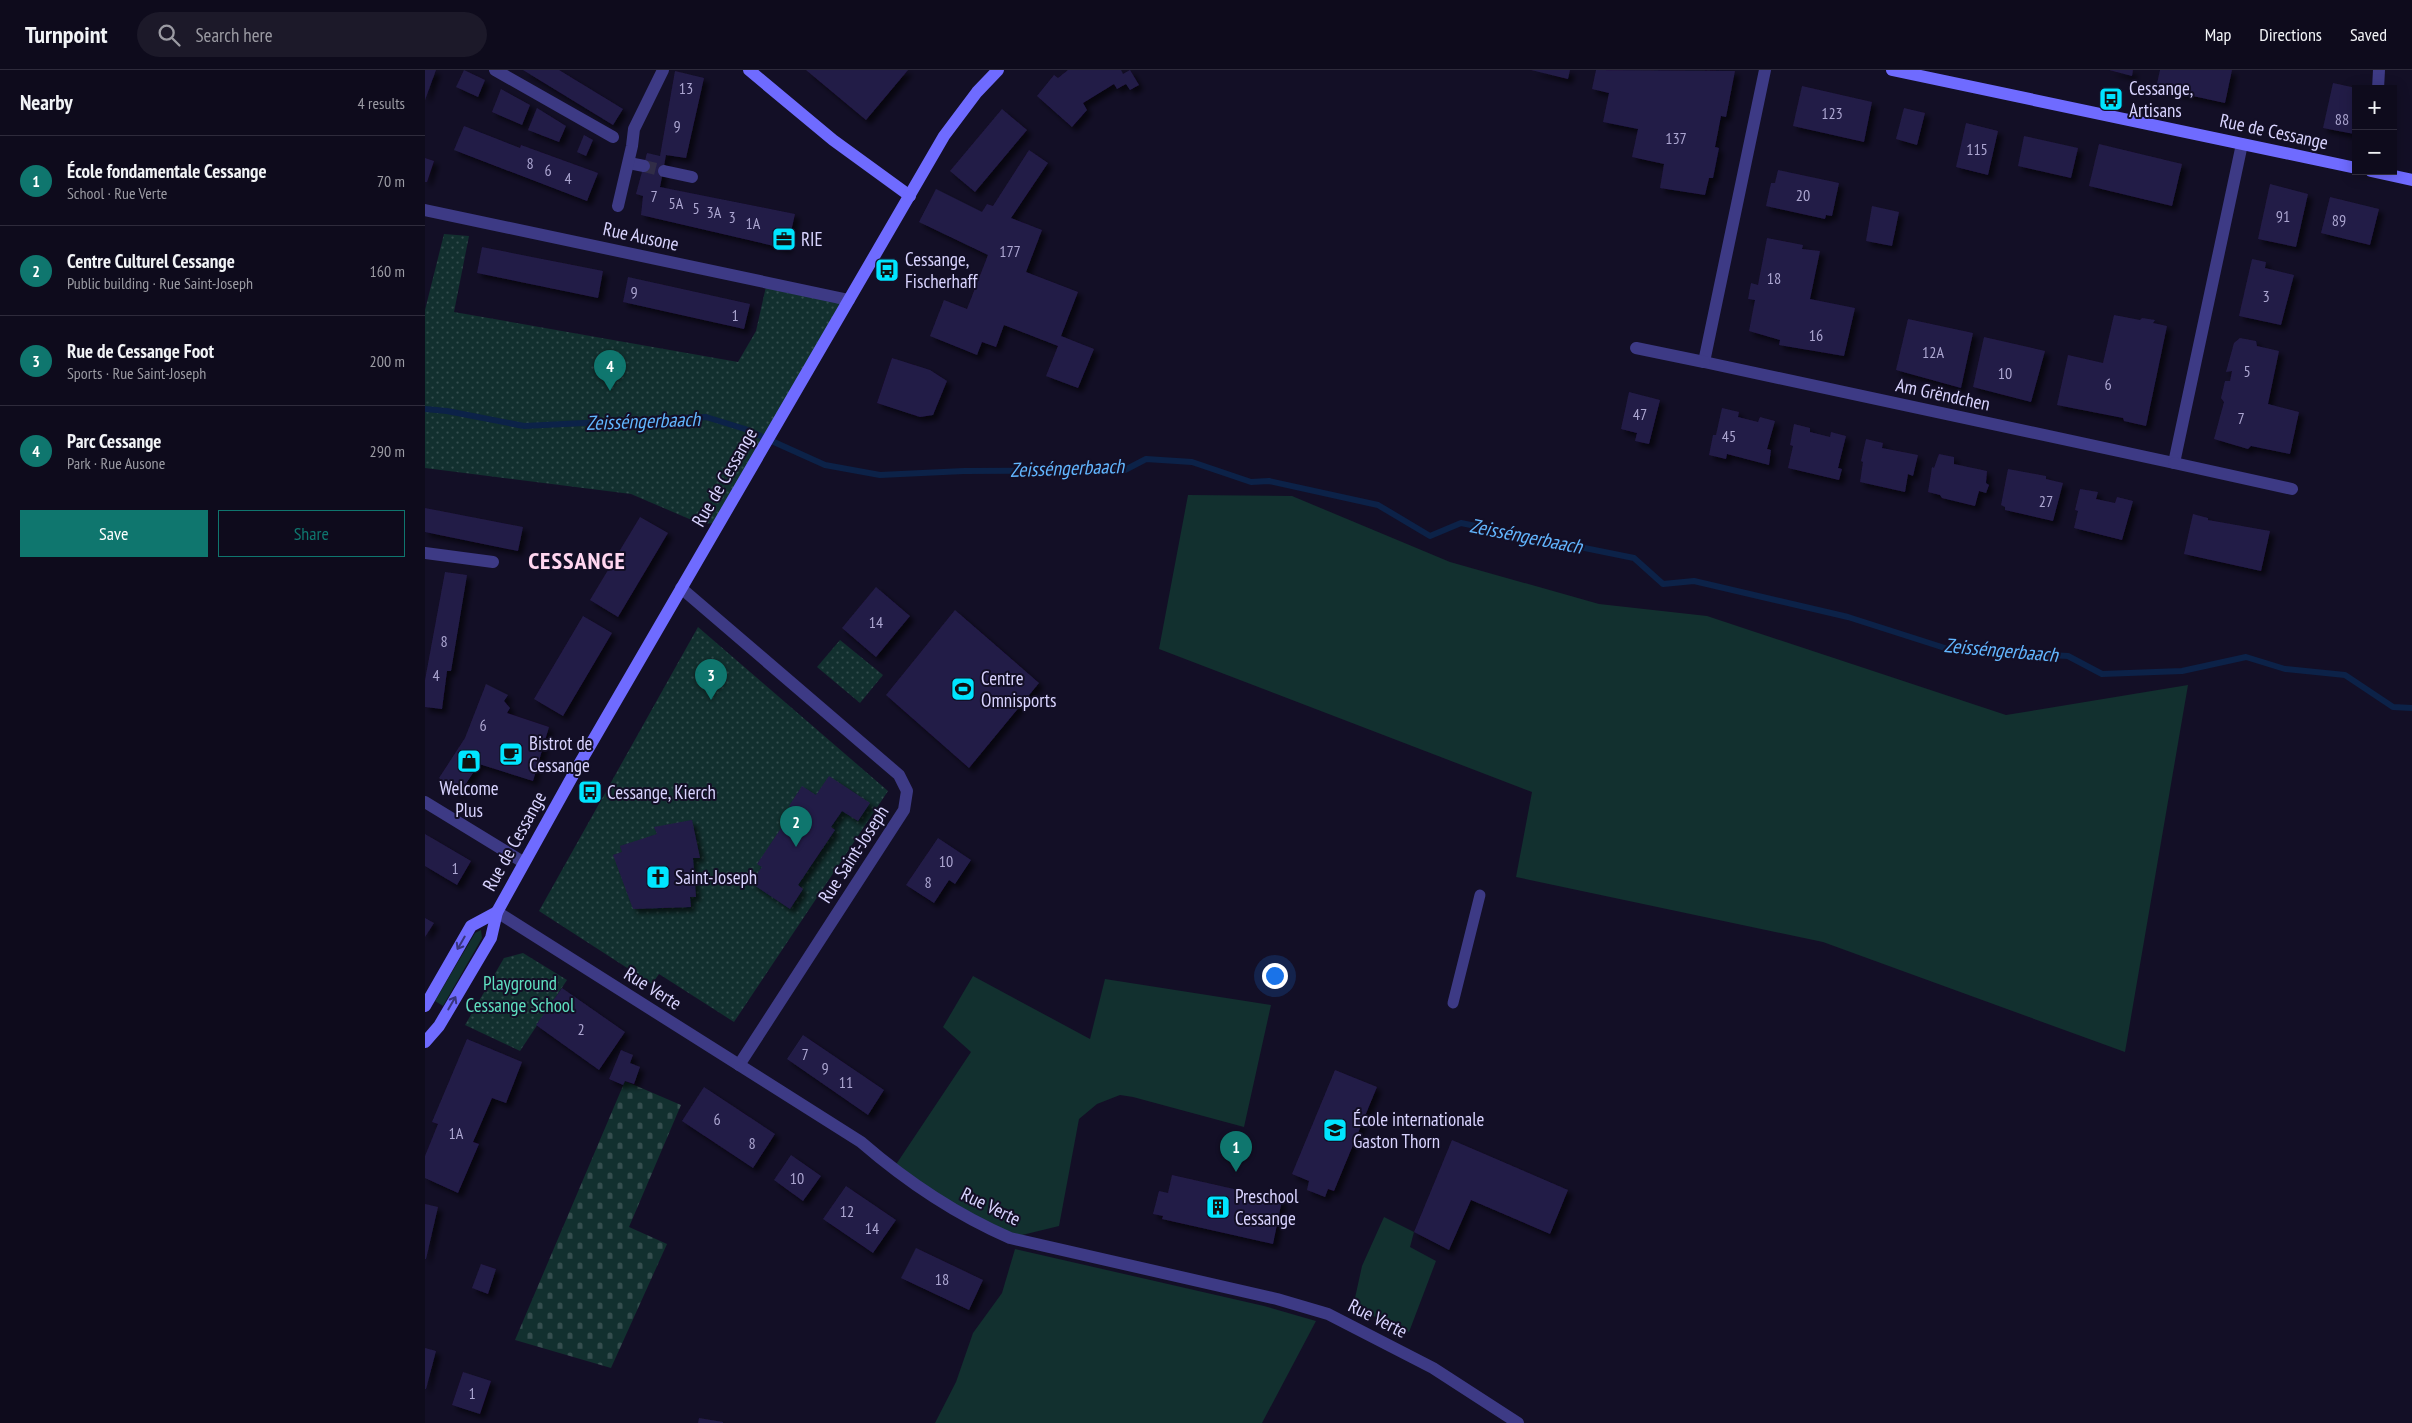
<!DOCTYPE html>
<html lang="en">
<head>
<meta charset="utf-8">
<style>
  body { margin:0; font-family:"PT Sans Narrow",sans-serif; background:#1c1929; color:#f1f3f6 }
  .controls { position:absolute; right:15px; top:15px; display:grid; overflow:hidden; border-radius:0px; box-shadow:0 2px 12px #0003 }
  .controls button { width:45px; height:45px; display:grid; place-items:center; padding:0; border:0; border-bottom:1px solid #2e2b3b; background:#0e0b1c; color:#f1f3f6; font:25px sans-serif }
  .you { position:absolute; left:849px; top:905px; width:18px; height:18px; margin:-12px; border:4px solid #fff; border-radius:50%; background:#1a73e8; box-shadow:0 0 0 8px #1a73e833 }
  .badge { display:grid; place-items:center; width:32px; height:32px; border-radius:50%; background:#0f766e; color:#fff; font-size:16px; font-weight:700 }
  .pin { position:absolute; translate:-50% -41px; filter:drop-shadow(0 1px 2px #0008) }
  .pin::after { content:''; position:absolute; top:26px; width:18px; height:15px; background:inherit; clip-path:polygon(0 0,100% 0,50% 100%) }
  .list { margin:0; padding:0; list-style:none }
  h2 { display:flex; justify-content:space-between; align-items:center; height:65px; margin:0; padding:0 20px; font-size:21px }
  h2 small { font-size:16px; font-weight:400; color:#9b9ba3 }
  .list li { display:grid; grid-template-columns:32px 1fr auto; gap:15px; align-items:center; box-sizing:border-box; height:90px; padding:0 20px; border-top:1px solid #2e2b3b }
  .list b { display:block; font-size:19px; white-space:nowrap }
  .list p { margin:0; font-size:16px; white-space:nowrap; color:#9b9ba3 }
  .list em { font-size:16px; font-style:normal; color:#9b9ba3 }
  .actions { display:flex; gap:10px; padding:15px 20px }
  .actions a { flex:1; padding:11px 0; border:1px solid #0f766e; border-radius:0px; text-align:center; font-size:18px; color:#0f766e }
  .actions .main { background:#0f766e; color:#fff }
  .icon { flex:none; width:28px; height:28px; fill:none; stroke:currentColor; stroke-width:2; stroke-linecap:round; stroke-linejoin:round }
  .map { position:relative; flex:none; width:1987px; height:1353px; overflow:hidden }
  header { display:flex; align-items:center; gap:30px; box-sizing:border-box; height:70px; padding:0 25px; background:#0e0b1c; border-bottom:1px solid #2e2b3b }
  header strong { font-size:24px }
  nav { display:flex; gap:28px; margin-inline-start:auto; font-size:18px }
  .search { width:350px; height:45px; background:#1c1929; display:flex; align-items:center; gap:12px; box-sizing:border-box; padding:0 18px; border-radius:28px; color:#9b9ba3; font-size:19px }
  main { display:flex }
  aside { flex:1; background:#0e0b1c }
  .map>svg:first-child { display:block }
  .green { fill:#12302f }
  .cemetery { fill:url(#cemetery-stones) }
  .park { fill:url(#park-dots) }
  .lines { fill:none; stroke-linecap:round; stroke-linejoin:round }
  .stream { stroke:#0c2248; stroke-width:6 }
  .building { fill:#241b47; filter:url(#shadow) }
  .minor-tunnel { stroke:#312d47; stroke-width:12; stroke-dasharray:12 6; stroke-linecap:butt }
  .service { stroke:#3d3a85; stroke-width:11 }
  .minor { stroke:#3d3a85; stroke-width:12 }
  .tertiary { stroke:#3d3a85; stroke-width:12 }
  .secondary { stroke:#6f6bff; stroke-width:12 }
  .oneway { stroke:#38347d }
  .labels { text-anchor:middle; stroke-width:4; stroke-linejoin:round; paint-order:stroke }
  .number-label { font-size:16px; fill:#aca6d1 }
  .poi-label { font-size:19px; fill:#d9d4ff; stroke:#130f26; text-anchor:start }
  .street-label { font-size:19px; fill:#d9d4ff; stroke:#130f26 }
  .park-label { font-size:19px; fill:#5fe0c0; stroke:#130f26 }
  .water-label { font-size:20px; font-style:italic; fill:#62b6ff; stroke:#130f26 }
  .district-label { font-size:24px; font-weight:bold; letter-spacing:1px; fill:#ffd6f0; stroke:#130f26 }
</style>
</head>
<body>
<header>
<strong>Turnpoint</strong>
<div class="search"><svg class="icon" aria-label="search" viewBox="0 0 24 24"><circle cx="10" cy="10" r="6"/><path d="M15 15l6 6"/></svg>Search here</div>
<nav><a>Map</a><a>Directions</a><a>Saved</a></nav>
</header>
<main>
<aside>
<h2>Nearby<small>4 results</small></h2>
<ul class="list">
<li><span class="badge">1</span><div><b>École fondamentale Cessange</b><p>School · Rue Verte</p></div><em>70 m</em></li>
<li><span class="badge">2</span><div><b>Centre Culturel Cessange</b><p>Public building · Rue Saint-Joseph</p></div><em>160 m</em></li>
<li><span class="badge">3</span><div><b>Rue de Cessange Foot</b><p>Sports · Rue Saint-Joseph</p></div><em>200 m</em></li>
<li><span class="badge">4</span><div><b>Parc Cessange</b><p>Park · Rue Ausone</p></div><em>290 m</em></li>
</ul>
<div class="actions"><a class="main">Save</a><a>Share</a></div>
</aside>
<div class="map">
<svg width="1987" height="1353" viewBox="0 0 1987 1353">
  <defs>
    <pattern id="cemetery-stones" width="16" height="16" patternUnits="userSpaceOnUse" patternTransform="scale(1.25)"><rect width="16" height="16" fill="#12302f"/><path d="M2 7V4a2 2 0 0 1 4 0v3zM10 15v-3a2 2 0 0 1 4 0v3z" fill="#344d4e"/></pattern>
    <pattern id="park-dots" width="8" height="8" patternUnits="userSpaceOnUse" patternTransform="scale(1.25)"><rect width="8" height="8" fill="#12302f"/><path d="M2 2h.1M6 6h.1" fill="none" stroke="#344d4e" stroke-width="1.8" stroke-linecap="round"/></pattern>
    <filter id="shadow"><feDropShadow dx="4.5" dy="4.5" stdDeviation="2.5" flood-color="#0009"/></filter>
  </defs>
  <rect width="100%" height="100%" fill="#130f26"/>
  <g class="green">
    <path d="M763,425L867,426L1025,492L1174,534L1282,546L1581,645L1763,615L1700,982L1398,872L1091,807L1107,722L734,579Z"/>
    <path d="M56,860L57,868L18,936L10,931L50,863Z"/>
    <path d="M548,906L665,969L680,909L846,935L819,1057L708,1027L695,1025L672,1034L654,1049L634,1156L585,1168L468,1099L546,982L518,957Z"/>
    <path d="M959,1147L989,1162L985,1177L1011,1191L984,1262L928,1237L937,1196Z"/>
    <path d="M590,1179L839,1236L891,1251L837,1353H510L531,1312L548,1263L577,1223Z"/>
  </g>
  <path class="cemetery" d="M200,1011L256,1035L204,1157L242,1174L186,1298L90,1270Z"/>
  <g class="park">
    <path d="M19,164L44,166L29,242L313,292L331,261L342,212L424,230L294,453L276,454L206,424L0,398V240Z"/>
    <path d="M273,557L463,721L309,952L234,904L227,914L114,841Z"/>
    <path d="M415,570L458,605L435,633L392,597Z"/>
    <path d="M98,883L142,910L95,981L40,955L79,888Z"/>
  </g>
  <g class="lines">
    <path class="stream" d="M0,339L22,341L99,356L281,347L320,359L400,395L455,405L539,401L700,400L721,389L767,392L826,412L844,411L953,435L1005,466L1036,453L1209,488L1238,514L1269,511L1423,547L1523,579L1643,586L1677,604L1757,601L1821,587L1860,599L1920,605L1968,637L1987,638"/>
  </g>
  <g class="building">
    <path d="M0,0H11L0,30Z"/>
    <path d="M39,0L60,10L53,27L31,17Z"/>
    <path d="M98,0H134L198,39L188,55Z"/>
    <path d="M381,0H483L441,50Z"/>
    <path d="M643,0H696L698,4L705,0L714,15L705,20L701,14L692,19L689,14L658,33L662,40L647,57L612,26L629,5L633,8Z"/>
    <path d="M1106,0H1145L1143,9Z"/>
    <path d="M1171,0L1310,1L1301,47L1296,46L1290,77L1294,78L1288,108H1284L1280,125L1235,118L1239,94L1207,87L1213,59L1178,52L1184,23L1167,19Z"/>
    <path d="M1684,0H1708L1707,6Z"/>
    <path d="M1735,0H1807L1800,33L1731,18Z"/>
    <path d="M250,1L279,8L261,88L241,85L235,117L370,144L362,179L216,145L218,126L211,124L222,83L235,86Z"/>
    <path d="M1908,13L1931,18L1929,64L1898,58Z"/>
    <path d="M1377,16L1447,32L1439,72L1368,56Z"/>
    <path d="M76,19L105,35L97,55L67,42Z"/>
    <path d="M112,38L141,56L134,72L103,60Z"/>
    <path d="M1479,38L1500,43L1492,75L1471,69Z"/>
    <path d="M577,39L602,60L550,122L525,101Z"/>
    <path d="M1541,53L1573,61L1563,105L1531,97Z"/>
    <path d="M39,56L95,78L96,75L173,103L162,131L29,80Z"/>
    <path d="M159,65L168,70L161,86L152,82Z"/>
    <path d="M1599,66L1653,78L1646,108L1593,96Z"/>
    <path d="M1674,74L1757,94L1747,136L1664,116Z"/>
    <path d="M604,80L623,93L586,148L617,160L601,202L653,222L636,266L669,279L653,318L621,306L633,276L579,255L571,277L557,272L552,285L505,266L519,230L542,239L563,185L494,152L511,119L557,142L562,134L568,136Z"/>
    <path d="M0,88L9,91L2,112H0Z"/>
    <path d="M1353,100L1414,113L1407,146L1401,145L1400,149L1341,136L1346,113H1350Z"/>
    <path d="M1845,114L1883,124L1871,177L1833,169Z"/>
    <path d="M1905,127L1954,139L1945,175L1896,163Z"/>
    <path d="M1447,136L1474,142L1467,176L1441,171Z"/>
    <path d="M1342,168L1378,175L1377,179L1395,181L1385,229L1430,238L1419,286L1354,275L1355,270L1324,261L1330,230L1323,229L1326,213L1333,215Z"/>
    <path d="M57,177L178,201L173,228L52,203Z"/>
    <path d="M1827,189L1841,192L1840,198L1869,205L1856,255L1814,246Z"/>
    <path d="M203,207L325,234L319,259L198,232Z"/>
    <path d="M1689,245L1715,250L1717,248L1730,250L1728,253L1742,256L1721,356L1699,351L1698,348L1632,335L1643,285L1678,293Z"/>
    <path d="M1483,249L1548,263L1536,318L1471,300Z"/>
    <path d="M1559,267L1620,281L1606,332L1548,317Z"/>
    <path d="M1815,268L1831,271L1832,276L1854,281L1843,334L1874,342L1865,384L1826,376L1823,379L1789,369L1799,332L1796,328L1800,311H1805L1807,301L1801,302L1809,273Z"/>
    <path d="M467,288L505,300L522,311L508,345L495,347L452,333Z"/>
    <path d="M1204,322L1235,330L1224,374L1210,371L1212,363L1196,359Z"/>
    <path d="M1297,338L1314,342L1313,347L1333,352L1335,347L1350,351L1342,379L1346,380L1344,395L1302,384L1301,389L1284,385L1288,365H1291Z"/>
    <path d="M1369,354L1385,358V362L1405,367L1406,362L1421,366L1413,398L1417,399L1414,410L1363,398L1368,376L1365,375Z"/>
    <path d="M1441,369L1458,373L1457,378L1493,385L1488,406L1483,404L1480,422L1435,412L1438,392L1436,391Z"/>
    <path d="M1514,384L1529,387V394L1562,401L1561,413L1564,415L1561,423L1554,421L1550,436L1517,428L1515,425L1503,422L1507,397L1509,398Z"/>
    <path d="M1583,399L1621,406V409L1638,413L1628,451L1580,440V437L1576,435Z"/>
    <path d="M1655,419L1673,422L1671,429L1690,433L1692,427L1708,431L1697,470L1649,458L1653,441L1650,440Z"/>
    <path d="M0,438L98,457L93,481L0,462Z"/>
    <path d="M1768,444L1783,448V450L1845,461L1836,501L1759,484Z"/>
    <path d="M215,447L243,463L193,547L165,530Z"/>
    <path d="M20,502L42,505L26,601H22L17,639L0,637V610Z"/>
    <path d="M451,517L485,546L451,587L417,558Z"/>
    <path d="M530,540L614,613L544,698L461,625Z"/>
    <path d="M158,546L187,563L138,646L109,629Z"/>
    <path d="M61,614L83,625L79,631L85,638L82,643L124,657L108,711L54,694L34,724L14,708L40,668Z"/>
    <path d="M404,706L445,733L433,751L417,741L406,757L410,760L373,815L378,819L365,839L326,813L337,797L332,794L369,739L364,736L377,716L391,725Z"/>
    <path d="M267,750L275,788H268L271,827H265L266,837L208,839L188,785L197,782L195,776L232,764L229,757Z"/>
    <path d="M0,764L46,791L32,815L0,796Z"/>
    <path d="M513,768L546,790L530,814L524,810L509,833L481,815Z"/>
    <path d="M0,848L9,853L0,867Z"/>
    <path d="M137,918L200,962L174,1000L111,955Z"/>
    <path d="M378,965L459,1020L443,1045L362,989Z"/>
    <path d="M42,969L97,992L81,1033L67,1028L48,1072L54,1074L33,1123L0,1108V1086L13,1054L7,1052Z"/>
    <path d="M196,980L208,985L205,993L215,997L209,1014L200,1011L198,1015L184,1009Z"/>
    <path d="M910,1000L952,1017L909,1121L903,1119L900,1127L882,1120L884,1111L867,1104Z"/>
    <path d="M279,1017L350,1064L328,1098L257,1051Z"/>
    <path d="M1027,1070L1143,1120L1125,1164L1046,1130L1024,1180L989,1162Z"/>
    <path d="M366,1085L396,1106L378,1131L349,1110Z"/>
    <path d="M747,1105L857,1130L848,1174L737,1149L738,1146L728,1144L734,1121L743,1123Z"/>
    <path d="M421,1116L471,1150L448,1183L398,1149Z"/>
    <path d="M0,1134L13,1137L1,1189H0Z"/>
    <path d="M491,1178L558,1210L544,1240L476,1208Z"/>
    <path d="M56,1194L71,1199L63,1224L47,1218Z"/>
    <path d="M0,1278L11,1281L1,1319H0Z"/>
    <path d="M38,1302L66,1311L55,1344L27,1335Z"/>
    <path d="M274,1348L298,1352V1353H273Z"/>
  </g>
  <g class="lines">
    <path class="minor-tunnel" d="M219,96L239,101"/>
    <path class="service" d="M1028,933L1055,825"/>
    <g class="minor">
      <path d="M70,0L188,67"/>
      <path d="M1340,0L1279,292L1749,393L1817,74"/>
      <path d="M1953,19L1954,0"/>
      <path d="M204,93L219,96"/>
      <path d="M239,101L267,107"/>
      <path d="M193,136L207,76L209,59L238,0"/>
      <path d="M0,140L424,230"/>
      <path d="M1211,278L1279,292"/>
      <path d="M1749,393L1867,419"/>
      <path d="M0,483L68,492"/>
      <path d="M256,518L474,705L482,721L479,740L314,995"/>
      <path d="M0,732L98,792"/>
    </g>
    <path class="tertiary" d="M72,842L436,1072C481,1111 530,1144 585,1168L852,1229L903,1244L1008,1298L1093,1353"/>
    <g class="secondary">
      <path d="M324,0L408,70L485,126"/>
      <path d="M1467,0L1931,98"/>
      <path d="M1946,101L1987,110"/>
      <path d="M0,936L46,856L72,842"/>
      <path d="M0,972L14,956L66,868L72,842L152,698L519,66L552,22L573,0"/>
    </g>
  </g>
  <defs><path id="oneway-shaft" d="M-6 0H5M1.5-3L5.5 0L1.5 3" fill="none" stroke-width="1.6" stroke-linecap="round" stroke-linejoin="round" transform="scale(1.25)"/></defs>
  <g class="oneway">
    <use href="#oneway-shaft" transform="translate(36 873) rotate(120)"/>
    <use href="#oneway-shaft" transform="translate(27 933) rotate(-60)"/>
  </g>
  <defs>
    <g id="bus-square" transform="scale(1.25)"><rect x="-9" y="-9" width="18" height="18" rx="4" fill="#00e5ff" stroke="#130f26"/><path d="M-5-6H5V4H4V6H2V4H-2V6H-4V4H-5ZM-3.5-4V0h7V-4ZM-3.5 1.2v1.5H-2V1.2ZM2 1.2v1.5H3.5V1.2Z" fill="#111"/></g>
    <g id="office-square" transform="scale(1.25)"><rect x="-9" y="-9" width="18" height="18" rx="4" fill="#00e5ff" stroke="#130f26"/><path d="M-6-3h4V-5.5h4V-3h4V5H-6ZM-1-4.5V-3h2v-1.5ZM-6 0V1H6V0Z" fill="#111"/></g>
    <g id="stadium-square" transform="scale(1.25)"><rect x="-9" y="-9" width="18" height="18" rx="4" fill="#00e5ff" stroke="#130f26"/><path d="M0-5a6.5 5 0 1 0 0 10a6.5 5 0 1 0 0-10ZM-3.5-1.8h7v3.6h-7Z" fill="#111"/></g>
    <g id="cafe-square" transform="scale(1.25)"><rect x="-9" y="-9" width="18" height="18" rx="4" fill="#00e5ff" stroke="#130f26"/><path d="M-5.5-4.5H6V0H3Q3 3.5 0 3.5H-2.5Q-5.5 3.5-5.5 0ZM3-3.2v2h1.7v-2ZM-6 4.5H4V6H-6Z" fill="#111"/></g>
    <g id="shop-square" transform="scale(1.25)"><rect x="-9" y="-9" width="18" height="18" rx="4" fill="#00e5ff" stroke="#130f26"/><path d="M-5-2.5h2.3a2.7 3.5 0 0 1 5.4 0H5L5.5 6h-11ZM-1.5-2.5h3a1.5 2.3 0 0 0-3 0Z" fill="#111"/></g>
    <g id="church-square" transform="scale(1.25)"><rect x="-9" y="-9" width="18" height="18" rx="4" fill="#00e5ff" stroke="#130f26"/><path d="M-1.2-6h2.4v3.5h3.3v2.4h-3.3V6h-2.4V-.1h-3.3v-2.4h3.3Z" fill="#111"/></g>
    <g id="school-square" transform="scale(1.25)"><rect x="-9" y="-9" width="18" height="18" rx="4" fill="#00e5ff" stroke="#130f26"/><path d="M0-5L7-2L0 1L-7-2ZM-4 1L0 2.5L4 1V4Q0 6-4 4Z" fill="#111"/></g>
    <g id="building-square" transform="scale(1.25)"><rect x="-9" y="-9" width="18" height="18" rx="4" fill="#00e5ff" stroke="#130f26"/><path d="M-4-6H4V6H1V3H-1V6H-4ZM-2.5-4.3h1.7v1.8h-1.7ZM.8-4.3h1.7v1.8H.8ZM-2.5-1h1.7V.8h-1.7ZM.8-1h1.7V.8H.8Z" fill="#111"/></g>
  </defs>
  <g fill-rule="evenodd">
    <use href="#bus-square" x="1686" y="29"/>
    <use href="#office-square" x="359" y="169"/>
    <use href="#bus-square" x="462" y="200"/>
    <use href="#stadium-square" x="538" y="619"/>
    <use href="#cafe-square" x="86" y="684"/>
    <use href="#shop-square" x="44" y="691"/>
    <use href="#bus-square" x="165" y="722"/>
    <use href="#church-square" x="233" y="807"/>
    <use href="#school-square" x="910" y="1060"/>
    <use href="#building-square" x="793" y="1137"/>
  </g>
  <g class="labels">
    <g class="number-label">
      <text x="261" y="24">13</text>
      <text x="1407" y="49">123</text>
      <text x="1917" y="55">88</text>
      <text x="252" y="62">9</text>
      <text x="1251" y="74">137</text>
      <text x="1552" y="85">115</text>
      <text x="105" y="99">8</text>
      <text x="123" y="106">6</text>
      <text x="143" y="114">4</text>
      <text x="1378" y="131">20</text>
      <text x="229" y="132">7</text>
      <text x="251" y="139">5A</text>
      <text x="271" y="144">5</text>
      <text x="289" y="148">3A</text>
      <text x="1858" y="152">91</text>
      <text x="307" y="153">3</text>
      <text x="1914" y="156">89</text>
      <text x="328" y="159">1A</text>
      <text x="585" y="187">177</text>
      <text x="1349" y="214">18</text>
      <text x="209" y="228">9</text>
      <text x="1841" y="232">3</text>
      <text x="310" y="251">1</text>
      <text x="1391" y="271">16</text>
      <text x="1508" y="288">12A</text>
      <text x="1822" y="307">5</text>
      <text x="1580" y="309">10</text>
      <text x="1683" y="320">6</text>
      <text x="1215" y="350">47</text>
      <text x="1816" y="354">7</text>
      <text x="1304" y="372">45</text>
      <text x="1621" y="437">27</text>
      <text x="451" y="558">14</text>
      <text x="19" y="577">8</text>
      <text x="11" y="611">4</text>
      <text x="58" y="661">6</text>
      <text x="521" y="797">10</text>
      <text x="30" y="804">1</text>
      <text x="503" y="818">8</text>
      <text x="156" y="965">2</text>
      <text x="380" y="990">7</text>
      <text x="400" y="1004">9</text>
      <text x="421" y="1018">11</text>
      <text x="292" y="1055">6</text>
      <text x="31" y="1069">1A</text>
      <text x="327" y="1079">8</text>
      <text x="372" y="1114">10</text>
      <text x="422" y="1147">12</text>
      <text x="447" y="1164">14</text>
      <text x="517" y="1215">18</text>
      <text x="47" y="1329">1</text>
    </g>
    <g class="poi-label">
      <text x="1704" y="25">Cessange,<tspan x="1704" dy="22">Artisans</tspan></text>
      <text x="376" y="176">RIE</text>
      <text x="480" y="196">Cessange,<tspan x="480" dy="22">Fischerhaff</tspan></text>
      <text x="556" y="615">Centre<tspan x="556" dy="22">Omnisports</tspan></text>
      <text x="104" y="680">Bistrot de<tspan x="104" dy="22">Cessange</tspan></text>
      <text x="44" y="725" text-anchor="middle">Welcome<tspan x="44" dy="22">Plus</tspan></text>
      <text x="182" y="729">Cessange, Kierch</text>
      <text x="250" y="814">Saint-Joseph</text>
      <text x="928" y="1056">École internationale<tspan x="928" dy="22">Gaston Thorn</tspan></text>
      <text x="810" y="1133">Preschool<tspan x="810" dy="22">Cessange</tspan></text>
    </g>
    <g class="street-label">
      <text transform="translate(1849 61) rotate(12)" y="7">Rue de Cessange</text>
      <text transform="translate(216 166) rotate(12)" y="7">Rue Ausone</text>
      <text transform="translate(1518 324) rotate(12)" y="7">Am Grëndchen</text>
      <text transform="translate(299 407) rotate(-60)" y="7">Rue de Cessange</text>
      <text transform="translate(89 771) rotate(-61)" y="7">Rue de Cessange</text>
      <text transform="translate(428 784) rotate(-57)" y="7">Rue Saint-Joseph</text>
      <text transform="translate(228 918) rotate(32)" y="7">Rue Verte</text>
      <text transform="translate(566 1136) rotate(26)" y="7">Rue Verte</text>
      <text transform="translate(953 1248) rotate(27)" y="7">Rue Verte</text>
    </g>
    <g class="park-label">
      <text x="95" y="920">Playground<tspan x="95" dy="22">Cessange School</tspan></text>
    </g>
    <g class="water-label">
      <text transform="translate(218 351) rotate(-2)" y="7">Zeisséngerbaach</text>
      <text transform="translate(642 398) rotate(-2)" y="7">Zeisséngerbaach</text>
      <text transform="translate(1101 466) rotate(11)" y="7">Zeisséngerbaach</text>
      <text transform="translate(1576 580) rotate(5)" y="7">Zeisséngerbaach</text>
    </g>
    <g class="district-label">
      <text x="152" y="499">CESSANGE</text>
    </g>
  </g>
</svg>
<div class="controls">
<button>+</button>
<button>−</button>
</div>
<div class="you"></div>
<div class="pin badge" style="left:811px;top:1102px">1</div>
<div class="pin badge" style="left:371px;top:777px">2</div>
<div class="pin badge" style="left:286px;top:630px">3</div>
<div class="pin badge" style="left:185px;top:321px">4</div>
</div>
</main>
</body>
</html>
